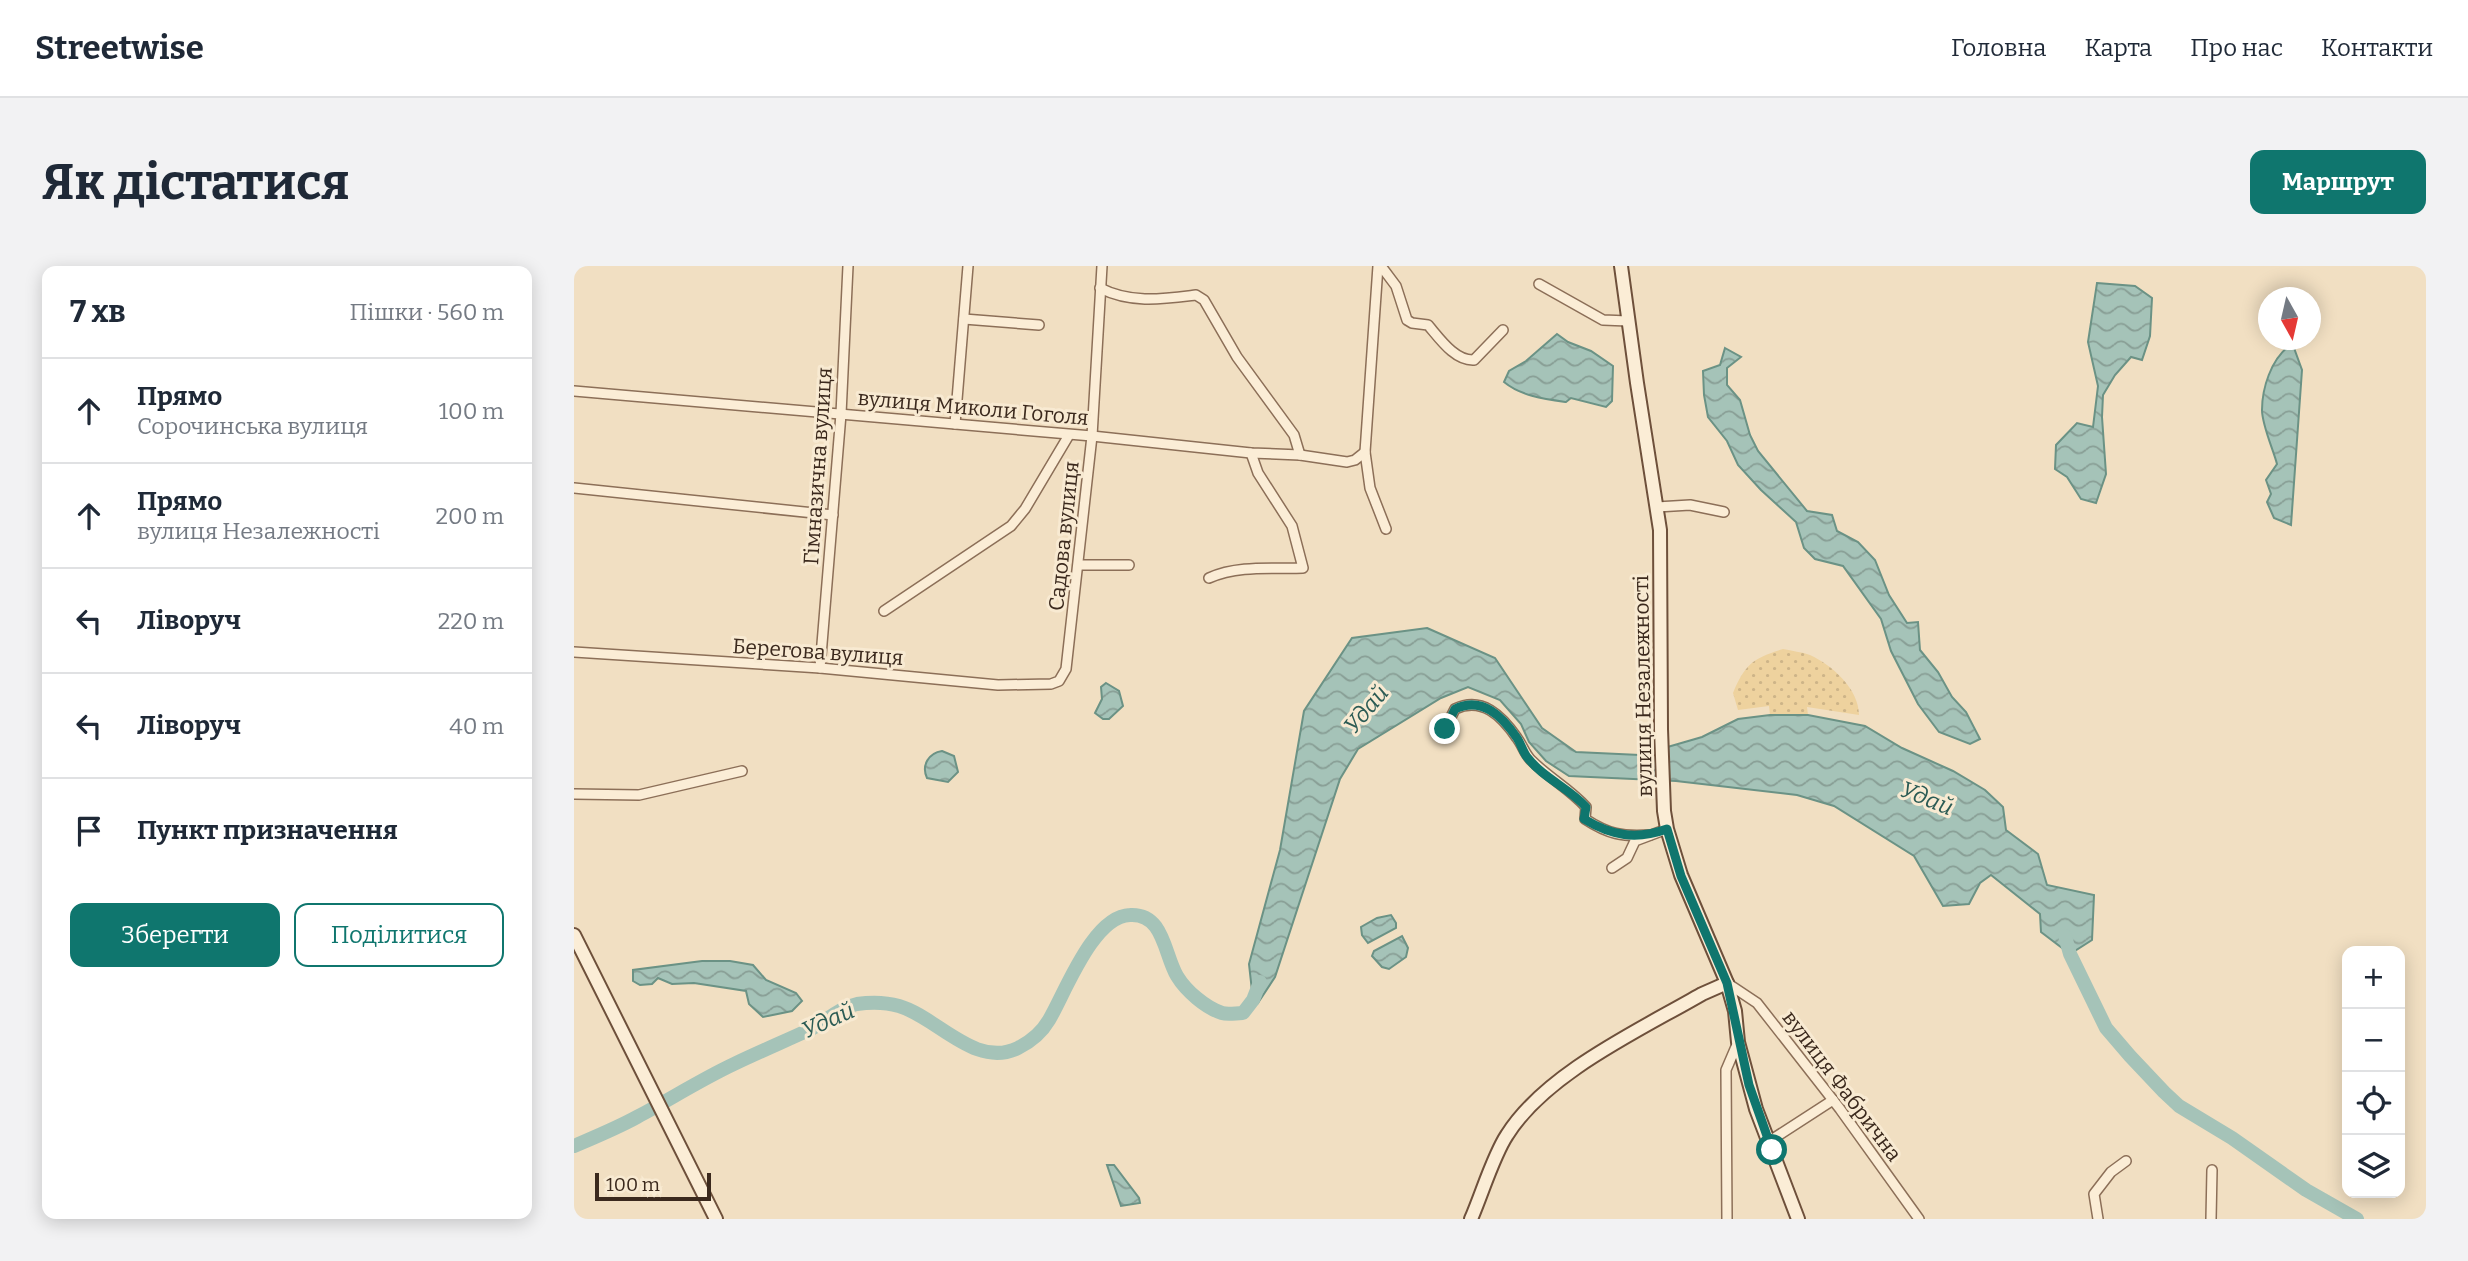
<!DOCTYPE html>
<html lang="uk">
<head>
<meta charset="utf-8">
<style>
  body { margin:0; font-family:Bitter,serif; background:#f2f2f3; color:#1f2937 }
  .controls { position:absolute; right:21px; bottom:21px; display:grid; overflow:hidden; border-radius:14px; box-shadow:0 4px 18px #0003 }
  .controls button { width:63px; height:63px; display:grid; place-items:center; padding:0; border:0; border-bottom:2px solid #e0e1e3; background:#fff; color:#1f2937; font:35px sans-serif }
  .compass { position:absolute; left:1684px; top:21px; width:63px; height:63px; border-radius:50%; background:#fff; box-shadow:0 4px 18px #0003; rotate:172deg }
  .scale { position:absolute; left:21px; bottom:18px; width:116px; box-sizing:border-box; padding-left:7px; border:4px solid #3b291d; border-top:0; font-size:19px; line-height:24px; white-space:nowrap; color:#3b291d; -webkit-text-stroke:5px #f8ead2; paint-order:stroke }
  .stop { position:absolute; width:21px; height:21px; margin:-16px; border:5px solid #0f766e; border-radius:50%; background:#fff }
  .stop.end { background:#0f766e; border-color:#fff; box-shadow:0 2px 7px #0008 }
  .list { margin:0; padding:0; list-style:none }
  h2 { display:flex; justify-content:space-between; align-items:center; height:91px; margin:0; padding:0 28px; font-size:30px }
  h2 small { font-size:23px; font-weight:400; color:#747a83 }
  .list li { display:grid; grid-template-columns:46px 1fr auto; gap:21px; align-items:center; box-sizing:border-box; height:105px; padding:0 28px; border-top:2px solid #e0e1e3 }
  .list b { display:block; font-size:26px; white-space:nowrap }
  .list p { margin:0; font-size:23px; white-space:nowrap; color:#747a83 }
  .list em { font-size:23px; font-style:normal; color:#747a83 }
  .actions { display:flex; gap:14px; padding:21px 28px }
  .actions a { flex:1; padding:16px 0; border:2px solid #0f766e; border-radius:14px; text-align:center; font-size:24px; color:#0f766e }
  .actions .main { background:#0f766e; color:#fff }
  .icon { flex:none; width:38px; height:38px; fill:none; stroke:currentColor; stroke-width:2; stroke-linecap:round; stroke-linejoin:round }
  .map { position:relative; flex:none; width:1852px; height:953px; overflow:hidden; border-radius:14px }
  header { display:flex; align-items:center; gap:42px; box-sizing:border-box; height:98px; padding:0 35px; background:#fff; border-bottom:2px solid #e0e1e3 }
  header strong { font-size:33px }
  nav { display:flex; gap:38px; margin-inline-start:auto; font-size:24px }
  .intro { display:flex; align-items:center; justify-content:space-between; box-sizing:border-box; height:168px; padding:0 42px }
  h1 { margin:0; font-size:49px }
  .button { padding:18px 32px; border-radius:14px; background:#0f766e; color:#fff; font-size:24px; font-weight:700 }
  main { display:flex; gap:42px; padding:0 42px }
  aside { flex:1; background:#fff; border-radius:14px; box-shadow:0 4px 18px #0003 }
  .map>svg:first-child { display:block }
  .sand { fill:url(#sand-dots) }
  .water { fill:url(#water-waves); stroke:#6b9285; stroke-width:2 }
  .lines { fill:none; stroke-linecap:round; stroke-linejoin:round }
  .river { stroke:#a5c3b8; stroke-width:14 }
  .street-casing { stroke:#8c6f58; stroke-width:12 }
  .secondary-casing { stroke:#6e503b; stroke-width:16 }
  .street { stroke:#fbedd6; stroke-width:9 }
  .secondary { stroke:#fbedd6; stroke-width:12 }
  .route { stroke:#0f766e; stroke-width:9 }
  .labels { text-anchor:middle; stroke-width:6; stroke-linejoin:round; paint-order:stroke }
  .street-label { font-size:21px; fill:#3b291d; stroke:#f8ead2 }
  .water-label { font-size:23px; font-style:italic; fill:#2b5b54; stroke:#f8ead2 }
</style>
</head>
<body>
<header>
<strong>Streetwise</strong>
<nav><a>Головна</a><a>Карта</a><a>Про нас</a><a>Контакти</a></nav>
</header>
<div class="intro"><h1>Як дістатися</h1><a class="button">Маршрут</a></div>
<main>
<aside>
<h2>7 хв<small>Пішки · 560 m</small></h2>
<ul class="list">
<li><svg class="icon" aria-label="ahead" viewBox="0 0 24 24"><path d="M12 20V5M6 11l6-6 6 6"/></svg><div><b>Прямо</b><p>Сорочинська вулиця</p></div><em>100 m</em></li>
<li><svg class="icon" aria-label="ahead" viewBox="0 0 24 24"><path d="M12 20V5M6 11l6-6 6 6"/></svg><div><b>Прямо</b><p>вулиця Незалежності</p></div><em>200 m</em></li>
<li><svg class="icon" aria-label="left" viewBox="0 0 24 24"><path d="M17 20v-9H6M10 6l-5 5 5 5"/></svg><div><b>Ліворуч</b></div><em>220 m</em></li>
<li><svg class="icon" aria-label="left" viewBox="0 0 24 24"><path d="M17 20v-9H6M10 6l-5 5 5 5"/></svg><div><b>Ліворуч</b></div><em>40 m</em></li>
<li><svg class="icon" aria-label="arrive" viewBox="0 0 24 24"><path d="M6 21V4h12l-3 4 3 4H6"/></svg><div><b>Пункт призначення</b></div></li>
</ul>
<div class="actions"><a class="main">Зберегти</a><a>Поділитися</a></div>
</aside>
<div class="map">
<svg width="1852" height="953" viewBox="0 0 1852 953">
  <defs>
    <pattern id="sand-dots" width="8" height="8" patternUnits="userSpaceOnUse" patternTransform="scale(1.75)"><rect width="8" height="8" fill="#eed29e"/><path d="M2 2h.1M6 6h.1" fill="none" stroke="#cdb488" stroke-width="1.8" stroke-linecap="round"/></pattern>
    <pattern id="water-waves" width="16" height="10" patternUnits="userSpaceOnUse" patternTransform="scale(1.75)"><rect width="16" height="10" fill="#a5c3b8"/><path d="M0 5q4-4 8 0t8 0" fill="none" stroke="#889e95"/></pattern>
  </defs>
  <rect width="100%" height="100%" fill="#f1dfc2"/>
  <path class="sand" d="M1209,383C1218,385 1228,386 1236,389C1258,399 1285,423 1285,449L1233,441L1234,449H1196L1195,440L1164,444L1159,427C1171,398 1179,392 1209,383Z"/>
  <g class="water">
    <path d="M1523,17L1561,20L1578,32L1576,70L1568,94L1557,91L1541,109L1529,129L1528,151L1532,208L1522,237L1507,233L1493,211L1481,203L1482,179L1503,157L1519,161L1524,120L1514,76Z"/>
    <path d="M983,68L994,76L1017,85L1039,100L1038,135L1032,141L997,132L992,136C970,133 947,130 930,116L935,105L952,95Z"/>
    <path d="M1715,80L1720,82L1728,104L1717,259L1700,252L1693,236L1697,228L1692,214L1703,198C1699,183 1688,159 1688,144C1688,122 1697,94 1715,80Z"/>
    <path d="M1151,82L1167,91L1153,102V119L1166,134L1176,169L1184,185L1233,245L1258,249L1263,265L1284,276L1301,294L1315,329L1333,357L1344,356L1346,384L1364,406L1378,431L1392,446L1406,473L1396,478L1365,466L1344,438L1317,385L1307,353L1269,300L1241,293L1230,282L1222,256L1187,224L1164,199L1153,175L1134,151L1130,129L1129,105L1146,99Z"/>
    <path d="M853,362L921,392L968,462L1002,486L1066,489L1128,471L1164,453L1196,449H1234L1291,460L1328,482L1379,505L1411,524L1429,541L1432,564L1464,588L1473,619L1520,629L1518,674L1496,688L1467,666L1466,648L1417,609L1406,617L1395,638L1369,640L1340,590L1260,540L1223,529L1102,515L995,510L972,495L955,476L947,458L926,434L894,421L867,432L784,483L766,513L701,711L684,737L679,734L675,698L706,584L730,445L778,372Z"/>
    <path d="M532,417L545,425L549,440L535,453H529L521,447L528,433L527,421Z"/>
    <path d="M368,485L380,490L384,506L374,516L353,512C347,499 355,487 368,485Z"/>
    <path d="M817,649L822,657V662L794,677L788,669L787,661L803,652Z"/>
    <path d="M828,670L834,682L832,691L815,703L808,701L798,690L800,685Z"/>
    <path d="M128,695H156L179,699L192,714L222,727L228,735L218,745L189,751L175,738L172,725L120,717L98,718L84,712L78,718L66,719L59,715V704Z"/>
    <path d="M533,899H540L565,932L566,937L547,940Z"/>
  </g>
  <g class="lines">
    <g class="river">
      <path d="M1491,670L1496,688L1532,762L1556,790L1590,826L1605,840L1658,872L1732,924L1783,953"/>
      <path d="M0,880C21,871 43,862 63,851C95,834 126,814 160,798C185,786 211,775 237,763C253,755 264,742 283,738C297,736 311,736 325,740C363,751 401,803 444,782C456,776 468,766 475,754C491,727 519,650 556,649C590,647 590,688 603,710C612,725 632,742 648,747C654,749 662,747 669,747L679,734L686,716"/>
    </g>
    <g class="street-casing">
      <g id="street">
        <path d="M804,0L791,186L796,222L812,263"/>
        <path d="M807,0L822,20L833,54L838,57L854,59C866,73 881,95 900,94L929,64"/>
        <path d="M965,18L1029,54L1054,55"/>
        <path d="M526,22C557,38 589,33 622,29L630,34L663,91L720,169L726,189"/>
        <path d="M390,53L465,59"/>
        <path d="M0,125L518,170L677,187L726,189L773,196L781,194L791,186"/>
        <path d="M381,158L394,0"/>
        <path d="M0,222L259,249"/>
        <path d="M1083,241L1116,239L1150,246"/>
        <path d="M505,299H555"/>
        <path d="M635,312C664,299 698,303 729,302L718,260L684,207L677,187"/>
        <path d="M310,345L437,260L451,243L495,169"/>
        <path d="M0,386L246,402L424,419L477,418L485,415L492,403L518,170L528,0"/>
        <path d="M246,402L267,148L274,0"/>
        <path d="M871,463L881,443C908,430 928,450 943,472C949,480 951,489 958,495C975,512 996,523 1012,541L1011,553C1034,568 1048,571 1076,569"/>
        <path d="M0,528L65,529L168,505"/>
        <path d="M1038,602L1053,592L1061,575L1093,563"/>
        <path d="M1153,717L1183,737L1266,843L1345,953"/>
        <path d="M1194,876L1259,834"/>
        <path d="M1153,953L1152,804L1164,776"/>
        <path d="M1524,953L1520,928L1537,906L1552,895"/>
        <path d="M1637,953L1638,904"/>
      </g>
    </g>
    <g class="secondary-casing">
      <g id="secondary">
        <path d="M1047,0L1063,117L1086,264L1087,463L1090,545L1093,563L1107,609L1153,717L1161,745L1164,776L1182,843L1224,953"/>
        <path d="M0,669L142,953"/>
        <path d="M897,953C908,928 919,890 933,869C972,807 1066,764 1128,728L1153,717"/>
      </g>
    </g>
    <use href="#street" class="street"/>
    <use href="#secondary" class="secondary"/>
  </g>
  <g class="lines">
    <path class="route" d="M871,463L881,443C908,430 928,450 943,472C947,478 949,486 953,491C969,512 995,522 1012,541L1010,553C1038,570 1062,574 1093,563L1107,610L1153,717L1175,819L1198,884"/>
  </g>
  <g class="labels">
    <g class="street-label">
      <text transform="translate(399 142) rotate(5)" y="7">вулиця Миколи Гоголя</text>
      <text transform="translate(244 200) rotate(-86)" y="7">Гімназична вулиця</text>
      <text transform="translate(490 270) rotate(-84)" y="7">Садова вулиця</text>
      <text transform="translate(244 386) rotate(4)" y="7">Берегова вулиця</text>
      <text transform="translate(1069 420) rotate(-91)" y="7">вулиця Незалежності</text>
      <text transform="translate(1268 820) rotate(53)" y="7">вулиця Фабрична</text>
    </g>
    <g class="water-label">
      <text transform="translate(792 443) rotate(-50)" y="8">Удай</text>
      <text transform="translate(1353 532) rotate(22)" y="8">Удай</text>
      <text transform="translate(254 754) rotate(-24)" y="8">Удай</text>
    </g>
  </g>
</svg>
<div class="controls">
<button>+</button>
<button>−</button>
<button><svg class="icon" aria-label="locate" viewBox="0 0 24 24"><circle cx="12" cy="12" r="6"/><path d="M12 2v4M12 18v4M2 12h4M18 12h4"/></svg></button>
<button><svg class="icon" aria-label="layers" viewBox="0 0 24 24"><path d="M12 4l9 5-9 5-9-5zM3 14l9 5 9-5"/></svg></button>
</div>
<svg class="compass" viewBox="-18 -18 36 36"><path d="M0-13l5 13h-10z" fill="#e53935"/><path d="M0 13l5-13h-10z" fill="#747a83"/></svg>
<div class="scale">100 m</div>
<div class="stop" style="left:1198px;top:884px"></div>
<div class="stop end" style="left:871px;top:463px"></div>
</div>
</main>
</body>
</html>
